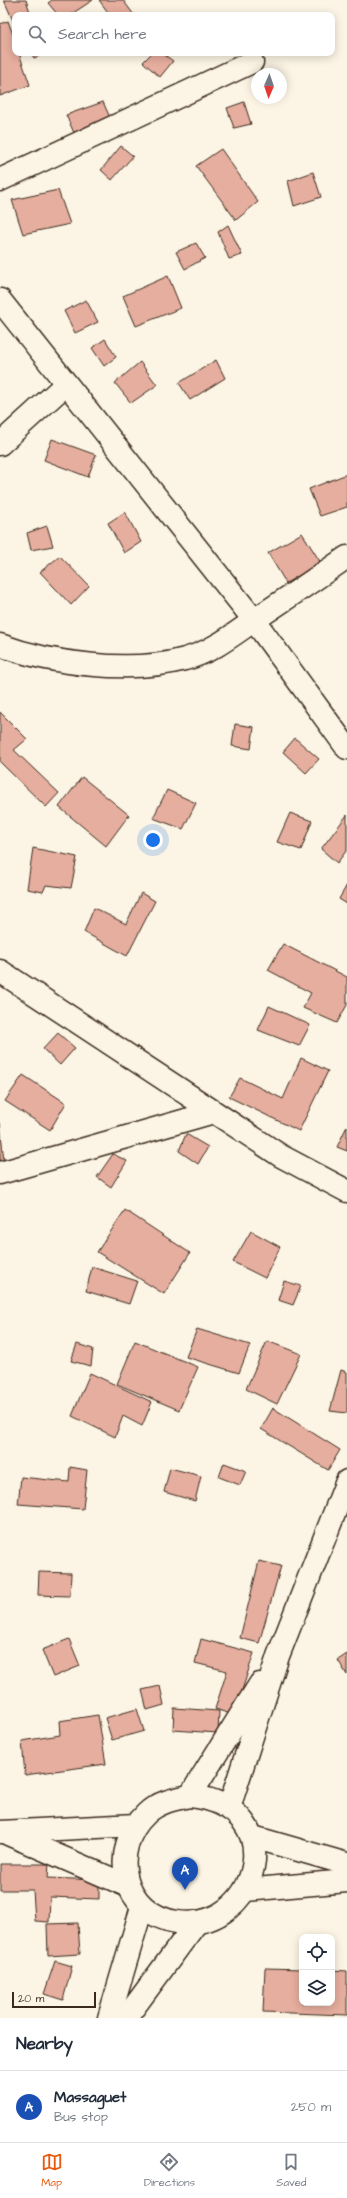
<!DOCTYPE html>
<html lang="en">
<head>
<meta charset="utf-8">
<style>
  body { margin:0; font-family:"Architects Daughter",sans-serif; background:#f6f6f7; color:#1f2937 }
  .controls { position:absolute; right:12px; bottom:12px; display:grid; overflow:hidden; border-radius:8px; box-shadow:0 2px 10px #0003 }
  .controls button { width:36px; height:36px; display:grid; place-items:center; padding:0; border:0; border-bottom:1px solid #e0e1e3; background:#fff; color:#1f2937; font:20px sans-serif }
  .compass { position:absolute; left:251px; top:68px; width:36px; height:36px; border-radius:50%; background:#fff; box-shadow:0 2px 10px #0003; rotate:182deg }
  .scale { position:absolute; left:12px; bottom:10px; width:84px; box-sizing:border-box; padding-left:4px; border:2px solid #3b2a1e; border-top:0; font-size:11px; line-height:14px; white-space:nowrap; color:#3b2a1e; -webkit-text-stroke:3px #fcf5e5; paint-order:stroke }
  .you { position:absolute; left:153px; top:840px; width:14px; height:14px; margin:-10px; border:3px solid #fff; border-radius:50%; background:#1a73e8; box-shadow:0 0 0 6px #1a73e833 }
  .badge { display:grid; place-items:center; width:26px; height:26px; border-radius:50%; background:#ea580c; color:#fff; font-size:13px; font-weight:700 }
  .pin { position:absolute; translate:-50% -33px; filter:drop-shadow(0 1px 2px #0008) }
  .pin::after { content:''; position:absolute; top:21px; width:14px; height:12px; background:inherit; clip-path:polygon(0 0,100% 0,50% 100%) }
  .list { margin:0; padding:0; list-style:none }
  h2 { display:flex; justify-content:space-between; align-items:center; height:52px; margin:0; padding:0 16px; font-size:17px }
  h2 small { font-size:13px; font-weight:400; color:#747a83 }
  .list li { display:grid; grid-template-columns:26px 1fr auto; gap:12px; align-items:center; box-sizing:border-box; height:72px; padding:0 16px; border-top:1px solid #e0e1e3 }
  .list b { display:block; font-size:15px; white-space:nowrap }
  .list p { margin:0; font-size:13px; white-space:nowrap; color:#747a83 }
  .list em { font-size:13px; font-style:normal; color:#747a83 }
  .icon { flex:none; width:22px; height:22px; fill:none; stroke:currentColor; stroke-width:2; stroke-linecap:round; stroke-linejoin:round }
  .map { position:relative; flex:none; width:347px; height:2018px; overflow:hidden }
  .search { position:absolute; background:#fff; box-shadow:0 2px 10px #0003; left:12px; right:12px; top:12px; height:44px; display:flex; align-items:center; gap:10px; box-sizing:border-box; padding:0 14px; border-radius:8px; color:#747a83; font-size:15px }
  .sheet { height:124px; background:#fff }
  nav { display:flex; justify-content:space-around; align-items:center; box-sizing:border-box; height:56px; border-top:1px solid #e0e1e3; background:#fff; font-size:11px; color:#747a83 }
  nav a { display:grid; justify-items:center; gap:2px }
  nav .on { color:#ea580c }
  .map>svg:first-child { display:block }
  .building { fill:#e6ae9e; stroke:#3b2a1e }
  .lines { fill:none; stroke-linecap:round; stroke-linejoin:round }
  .street-casing { stroke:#3b2a1e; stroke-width:25 }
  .highway-casing { stroke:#3b2a1e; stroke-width:25 }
  .street { stroke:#fcf5e5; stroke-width:22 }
  .highway { stroke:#fcf5e5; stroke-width:22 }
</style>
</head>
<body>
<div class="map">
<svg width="347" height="2018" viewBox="0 0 347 2018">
  <rect width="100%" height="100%" fill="#fcf5e5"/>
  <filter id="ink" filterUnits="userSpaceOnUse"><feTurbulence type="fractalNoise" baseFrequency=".025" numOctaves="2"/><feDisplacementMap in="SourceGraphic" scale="8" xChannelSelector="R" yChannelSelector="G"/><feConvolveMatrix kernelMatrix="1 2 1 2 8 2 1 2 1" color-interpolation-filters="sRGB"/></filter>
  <g filter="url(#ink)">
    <g class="building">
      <path d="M4,0H26L31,15H15V25Z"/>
      <path d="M52,0H93L70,15H58L48,3Z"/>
      <path d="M99,0H123L134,15H110Z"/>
      <path d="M8,21L15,40V53H19L30,85L0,96V24Z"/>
      <path d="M31,53H47L34,58Z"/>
      <path d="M152,53H162L173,61L160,77L143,62Z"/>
      <path d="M103,102L112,122L75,135L66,115Z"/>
      <path d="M244,102L251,124L234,128L227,108Z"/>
      <path d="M121,146L133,156L112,180L101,170Z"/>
      <path d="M221,149L258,202L236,220L196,166Z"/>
      <path d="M313,172L321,197L294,206L288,181Z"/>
      <path d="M58,190L70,224L23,234L12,200Z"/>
      <path d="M228,225L242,255L229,259L218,232Z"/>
      <path d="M196,243L205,258L185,269L176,252Z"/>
      <path d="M168,276L181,308L136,326L123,296Z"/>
      <path d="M86,300L98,322L75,333L64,311Z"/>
      <path d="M105,339L116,357L104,366L92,348Z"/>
      <path d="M216,360L225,378L190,400L179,383Z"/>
      <path d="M140,362L157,385L131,403L115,383Z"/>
      <path d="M52,439L96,455L88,477L44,460Z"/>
      <path d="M347,474V507L320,516L309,489Z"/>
      <path d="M125,512L141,542L124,553L108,523Z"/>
      <path d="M47,526L53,546L31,550L27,533Z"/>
      <path d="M302,533L321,563L286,583L268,553Z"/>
      <path d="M60,556L89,586L71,605L40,572Z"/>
      <path d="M0,712L27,739L14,750L59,793L46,807L0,762Z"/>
      <path d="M235,724L254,727L251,749L232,746Z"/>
      <path d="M295,738L319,759L306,773L283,752Z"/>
      <path d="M82,777L129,815L106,846L59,807Z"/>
      <path d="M167,790L196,803L183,829L153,818Z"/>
      <path d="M290,813L312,821L301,850L277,842Z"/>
      <path d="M347,815V850L337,863L321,849Z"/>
      <path d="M33,848L77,857L71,888L46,885L43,892L27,889Z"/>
      <path d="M347,885V904L339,899Z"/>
      <path d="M141,893L155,901L127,956L84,932L94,908L126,924Z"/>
      <path d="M283,944L347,977V1005L337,1023L303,1008L311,993L268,970Z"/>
      <path d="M269,1006L310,1025L299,1046L258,1030Z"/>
      <path d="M58,1033L75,1048L60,1065L43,1049Z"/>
      <path d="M301,1058L328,1071L299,1131L229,1097L240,1078L283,1099Z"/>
      <path d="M23,1075L66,1103L50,1130L5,1101Z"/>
      <path d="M0,1123L5,1171L0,1172Z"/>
      <path d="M347,1126V1151L337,1147Z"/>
      <path d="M186,1134L208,1147L198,1164L179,1151Z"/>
      <path d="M113,1154L127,1161L111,1187L97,1177Z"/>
      <path d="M125,1210L190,1253L164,1294L97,1252Z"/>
      <path d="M251,1231L280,1247L265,1278L233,1262Z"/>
      <path d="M92,1267L137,1281L129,1304L86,1291Z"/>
      <path d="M284,1281L301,1286L293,1305L278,1300Z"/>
      <path d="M197,1329L250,1345L239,1373L186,1357Z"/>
      <path d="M135,1341L198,1367L179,1410L117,1384Z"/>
      <path d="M267,1341L301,1354L277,1404L246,1389Z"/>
      <path d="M77,1344L93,1349L91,1366L71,1361Z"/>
      <path d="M341,1370L347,1372V1413L330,1411Z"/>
      <path d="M90,1373L152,1402L142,1426L123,1416L115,1437L72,1416Z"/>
      <path d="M273,1408L340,1450L328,1470L261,1429Z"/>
      <path d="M224,1463L246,1471L240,1485L219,1477Z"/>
      <path d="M70,1467L87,1470L83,1509L18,1504L21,1477L69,1482Z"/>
      <path d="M170,1468L201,1476L195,1501L164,1492Z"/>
      <path d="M259,1561L281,1566L259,1643L240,1638Z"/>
      <path d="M39,1572L71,1573L70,1596L38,1595Z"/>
      <path d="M69,1639L80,1666L53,1677L42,1650Z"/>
      <path d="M201,1639L254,1653L234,1715L215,1709L227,1671L195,1663Z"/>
      <path d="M347,1654V1675L338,1660Z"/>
      <path d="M160,1686L164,1705L147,1710L142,1690Z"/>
      <path d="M174,1708L219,1711L218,1733L173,1730Z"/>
      <path d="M137,1709L144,1731L112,1740L105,1718Z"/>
      <path d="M98,1715L106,1764L25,1775L22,1741L60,1735L59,1721Z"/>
      <path d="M0,1864H49L48,1878L99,1880V1899L50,1897L49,1922L35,1921L33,1890H0Z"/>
      <path d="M78,1923L80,1954L48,1956L47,1924Z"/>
      <path d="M55,1961L72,1966L63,2000L44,1994Z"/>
      <path d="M265,1968L302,1969V2003H332V1970L347,1971V2015L263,2012Z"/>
    </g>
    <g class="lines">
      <g class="street-casing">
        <g id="street">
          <path d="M0,180L252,62"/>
          <path d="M0,300L254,620L347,748"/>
          <path d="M0,444L66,384"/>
          <path d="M0,645C51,664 132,674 185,659C212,652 234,634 256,619C287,598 317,578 347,557"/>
          <path d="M0,971L281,1156L347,1191"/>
          <path d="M0,1173L214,1112"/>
          <path d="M190,1796L260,1684"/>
          <path d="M229,1808L278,1656L347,1481"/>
        </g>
      </g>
      <g class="highway-casing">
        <g id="highway">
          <path d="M190,1796C295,1807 257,1934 177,1922C122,1914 108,1850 146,1814C158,1802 174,1799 190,1796Z"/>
          <path d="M0,1832L136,1825"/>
          <path d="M8,1834L128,1886"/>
          <path d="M253,1837L347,1864"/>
          <path d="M245,1890L347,1881"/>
          <path d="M109,2018L142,1907"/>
          <path d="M126,2018L197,1922"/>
        </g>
      </g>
      <use href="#street" class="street"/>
      <use href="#highway" class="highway"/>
    </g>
  </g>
</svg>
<div class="controls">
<button><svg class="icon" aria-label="locate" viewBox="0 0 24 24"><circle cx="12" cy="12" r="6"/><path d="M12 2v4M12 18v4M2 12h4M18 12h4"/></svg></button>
<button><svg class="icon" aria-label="layers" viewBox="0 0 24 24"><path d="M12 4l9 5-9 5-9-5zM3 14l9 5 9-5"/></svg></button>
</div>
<svg class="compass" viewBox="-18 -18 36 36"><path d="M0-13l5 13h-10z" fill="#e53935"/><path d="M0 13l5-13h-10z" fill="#747a83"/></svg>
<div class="scale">20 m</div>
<div class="you"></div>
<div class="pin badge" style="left:185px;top:1890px;background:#1a4fb4">A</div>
<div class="search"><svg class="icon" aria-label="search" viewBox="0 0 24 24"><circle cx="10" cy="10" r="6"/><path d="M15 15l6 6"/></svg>Search here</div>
</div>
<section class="sheet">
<h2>Nearby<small></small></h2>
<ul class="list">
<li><span class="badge" style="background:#1a4fb4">A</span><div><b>Massaguet</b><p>Bus stop</p></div><em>250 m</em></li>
</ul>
</section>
<nav>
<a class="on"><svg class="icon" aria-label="map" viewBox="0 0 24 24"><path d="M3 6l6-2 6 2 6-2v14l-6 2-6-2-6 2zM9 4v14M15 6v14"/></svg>Map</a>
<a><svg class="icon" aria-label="directions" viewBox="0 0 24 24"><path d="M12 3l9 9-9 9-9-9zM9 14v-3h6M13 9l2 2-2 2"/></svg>Directions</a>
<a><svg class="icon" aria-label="saved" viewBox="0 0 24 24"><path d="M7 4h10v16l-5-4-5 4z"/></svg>Saved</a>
</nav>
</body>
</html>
